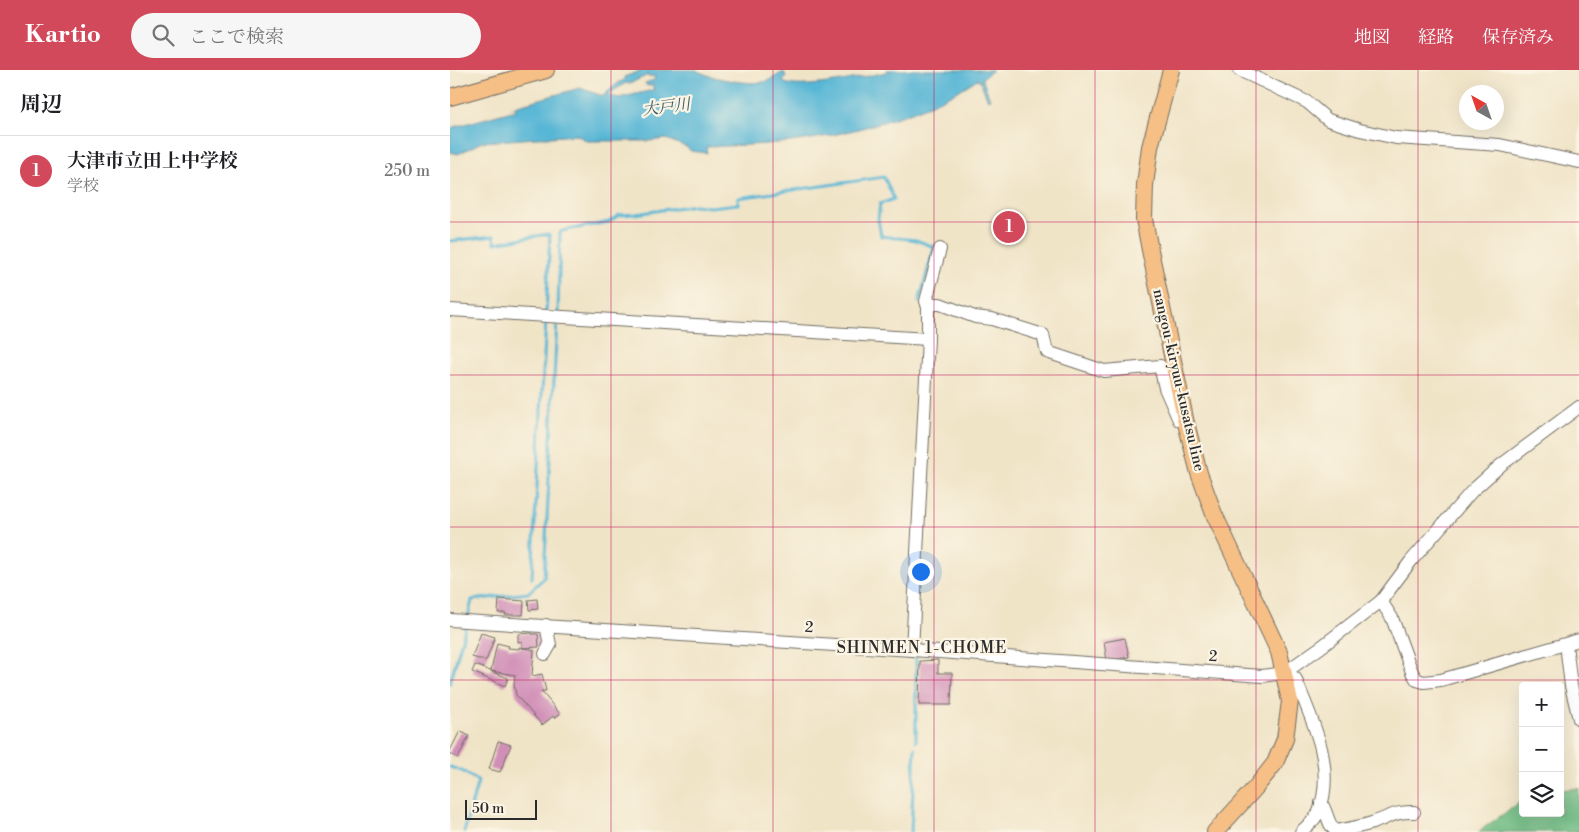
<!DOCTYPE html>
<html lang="ja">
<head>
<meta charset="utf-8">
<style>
  body { margin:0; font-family:"Libre Bodoni","Noto Serif JP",serif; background:#f6f6f6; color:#202124 }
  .controls { position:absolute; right:15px; bottom:15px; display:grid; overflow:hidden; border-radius:5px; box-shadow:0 5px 20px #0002 }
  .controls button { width:45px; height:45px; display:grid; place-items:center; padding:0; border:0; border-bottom:1px solid #e0e0e0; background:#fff; color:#202124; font:25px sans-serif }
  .compass { position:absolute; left:1009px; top:15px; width:45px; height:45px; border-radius:50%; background:#fff; box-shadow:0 5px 20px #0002; rotate:320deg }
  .scale { position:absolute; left:15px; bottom:12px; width:72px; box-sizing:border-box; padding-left:5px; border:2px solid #2b2b2b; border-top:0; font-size:14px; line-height:18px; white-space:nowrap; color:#2b2b2b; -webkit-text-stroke:4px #fcf5e5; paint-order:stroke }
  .you { position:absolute; left:470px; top:501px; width:18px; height:18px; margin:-12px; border:4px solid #fff; border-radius:50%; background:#1a73e8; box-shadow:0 0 0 8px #1a73e833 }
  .badge { display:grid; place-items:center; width:32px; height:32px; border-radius:50%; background:#d1495b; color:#fff; font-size:16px; font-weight:700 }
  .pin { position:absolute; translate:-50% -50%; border:2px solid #fff; box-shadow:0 1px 5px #0006 }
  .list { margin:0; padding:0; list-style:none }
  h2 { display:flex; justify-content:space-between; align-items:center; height:65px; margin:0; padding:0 20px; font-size:21px }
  h2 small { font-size:16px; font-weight:400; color:#757577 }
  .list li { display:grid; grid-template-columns:32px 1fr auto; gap:15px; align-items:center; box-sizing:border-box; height:70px; padding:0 20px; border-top:1px solid #e0e0e0 }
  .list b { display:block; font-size:19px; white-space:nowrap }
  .list p { margin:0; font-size:16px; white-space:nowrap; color:#757577 }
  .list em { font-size:16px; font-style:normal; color:#757577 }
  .icon { flex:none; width:28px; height:28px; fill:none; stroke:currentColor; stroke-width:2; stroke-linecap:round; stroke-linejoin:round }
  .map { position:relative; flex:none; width:1129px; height:762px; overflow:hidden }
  header { display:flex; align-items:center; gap:30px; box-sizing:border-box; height:70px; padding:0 25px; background:#d1495b; color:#fff }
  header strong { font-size:24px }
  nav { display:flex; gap:28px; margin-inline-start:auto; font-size:18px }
  .search { width:350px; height:45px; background:#f6f6f6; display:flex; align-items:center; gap:12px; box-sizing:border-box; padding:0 18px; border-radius:28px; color:#757577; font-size:19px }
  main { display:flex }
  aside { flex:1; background:#fff }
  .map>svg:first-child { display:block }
  .forest { fill:#71bc85; stroke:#4e7458 }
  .water { fill:#57b6d5; stroke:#417080; fill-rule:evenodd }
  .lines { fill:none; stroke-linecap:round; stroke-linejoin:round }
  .stream { stroke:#57b6d5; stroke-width:3 }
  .building { fill:#d18fb8 }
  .minor-casing { stroke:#706c62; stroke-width:14 }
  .major-casing { stroke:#706c62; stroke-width:18 }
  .minor { stroke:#fff; stroke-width:12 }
  .major { stroke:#f5bf86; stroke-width:16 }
  .grid { fill:none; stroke:#c2185b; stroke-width:1; stroke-opacity:0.55 }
  .labels { text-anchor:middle; stroke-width:4.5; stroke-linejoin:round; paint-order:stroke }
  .street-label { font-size:15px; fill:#2b2b2b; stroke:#fcf5e5 }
  .water-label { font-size:16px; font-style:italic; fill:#3a5c66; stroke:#fcf5e5 }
  .neighbourhood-label { font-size:16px; letter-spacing:1px; fill:#2b2b2b; stroke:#fcf5e5 }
</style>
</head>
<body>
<header>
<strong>Kartio</strong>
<div class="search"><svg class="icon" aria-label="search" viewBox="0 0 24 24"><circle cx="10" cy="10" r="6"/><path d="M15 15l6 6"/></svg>ここで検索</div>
<nav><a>地図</a><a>経路</a><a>保存済み</a></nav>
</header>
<main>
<aside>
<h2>周辺<small></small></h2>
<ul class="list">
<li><span class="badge">1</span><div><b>大津市立田上中学校</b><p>学校</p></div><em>250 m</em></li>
</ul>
</aside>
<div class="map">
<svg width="1129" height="762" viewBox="0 0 1129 762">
  <rect width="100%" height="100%" fill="#fcf5e5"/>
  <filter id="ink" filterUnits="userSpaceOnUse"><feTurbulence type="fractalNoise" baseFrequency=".02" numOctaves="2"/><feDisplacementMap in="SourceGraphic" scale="10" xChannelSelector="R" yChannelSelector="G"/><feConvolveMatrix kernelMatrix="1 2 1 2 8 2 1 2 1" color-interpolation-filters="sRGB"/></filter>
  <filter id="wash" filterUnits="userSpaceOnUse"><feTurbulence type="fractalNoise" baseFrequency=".0096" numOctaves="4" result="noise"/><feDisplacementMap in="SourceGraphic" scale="20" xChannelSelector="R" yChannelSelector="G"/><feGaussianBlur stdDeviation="1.12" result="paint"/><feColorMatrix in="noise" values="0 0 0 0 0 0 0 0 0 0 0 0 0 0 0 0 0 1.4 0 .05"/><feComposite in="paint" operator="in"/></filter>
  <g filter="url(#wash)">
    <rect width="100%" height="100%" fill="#f0e4c7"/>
    <path class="forest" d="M1129,718V762H1028L1073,730V743H1110V720Z"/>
    <path class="water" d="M193,0H246C259,8 297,15 313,12C320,11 327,5 334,2L336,7L333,12C347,22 418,6 437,2V0H543L532,8L540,29L538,30L530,11L527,9C483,40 409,62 355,70C323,75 289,75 256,77L257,83L241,81L236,77L216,69L199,71H137L127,65L32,72L8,84L0,82V58L66,40L65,37L61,38L68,35L130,18L153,26L169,12L175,10L174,7ZM198,5V7L205,6L204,10L195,13L197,16L203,15V20L169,28L157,25L176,13L179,14Z"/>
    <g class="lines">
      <g class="stream">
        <path d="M0,171L44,166L45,173L98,164L100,166L96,243"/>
        <path d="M108,244L110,163L112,161L159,152L169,145L185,144L245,135L260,137L288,134V128L434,107L444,129L430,134L428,149L431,166L466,170L484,177L469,232"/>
        <path d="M82,508L96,249"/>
        <path d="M18,548L22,530L78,523L94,508L107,250"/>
        <path d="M0,613L16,555"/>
        <path d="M466,671V588"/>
        <path d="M0,697L12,701L28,711L14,762"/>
        <path d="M461,762L465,678"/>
      </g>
    </g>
    <g id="blocks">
      <g class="building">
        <path d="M49,529L74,531L73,545H55L56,543H48Z"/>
        <path d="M87,529L88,539L79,540L78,530Z"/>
        <path d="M31,563L45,567L36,591L22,587Z"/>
        <path d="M82,563V564H88L89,577L72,578V571L68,572V564Z"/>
        <path d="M675,568L679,587L657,591L654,572Z"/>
        <path d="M47,573L59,576L58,578L69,579V577L84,580L82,606L92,604L96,621H91L110,644L104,648L103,646L92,655L66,625L64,614L65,605L41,601Z"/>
        <path d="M488,590V603H502L501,635H469L470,591Z"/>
        <path d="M25,595L58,608L55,616L22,602Z"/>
        <path d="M10,661L19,666L8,688L0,684V681Z"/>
        <path d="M48,671L61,675L50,702L39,699Z"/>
      </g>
    </g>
  </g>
  <g filter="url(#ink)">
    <use href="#blocks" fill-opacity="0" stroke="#706c62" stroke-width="1"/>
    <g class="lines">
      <g class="minor-casing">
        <g id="minor">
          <path d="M789,0L857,32L878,50L910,60L946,68L1050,75L1129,92"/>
          <path d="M477,234H490L525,247L542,249L593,265L597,282L654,301L710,296L715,318L729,350L735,353"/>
          <path d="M0,240L478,269"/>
          <path d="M931,531L942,548L962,602L967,610L974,612L991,610L1129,570"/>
          <path d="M0,550L462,580L812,606L834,603L871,577L931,531L961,491L1022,421L1051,395L1129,337"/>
          <path d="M1116,574L1121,616L1129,649"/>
          <path d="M462,580L478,269V237L476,231L490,179"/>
          <path d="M95,584L100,575L96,555"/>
          <path d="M834,603L845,608C862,650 886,696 869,742C866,749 857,756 851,762"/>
          <path d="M871,733C878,742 877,755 886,761C898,759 910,757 922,753C938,748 945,741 964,742"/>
        </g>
      </g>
      <g class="major-casing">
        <g id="major">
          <path d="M721,0L700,77L695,115L694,149L700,180L736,353L749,403L764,444L829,582L840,631L835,669L825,693L806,717L765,762"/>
          <path d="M0,27L96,0"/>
        </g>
      </g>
      <use href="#minor" class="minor"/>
      <use href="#major" class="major"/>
    </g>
  </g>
  <path class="grid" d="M161,0V762M323,0V762M484,0V762M645,0V762M806,0V762M968,0V762M0,152H1129M0,305H1129M0,457H1129M0,610H1129"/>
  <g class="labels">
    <g class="street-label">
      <text transform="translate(729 310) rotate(77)" y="5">nangou-kiryuu-kusatsu line</text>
      <text transform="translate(359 557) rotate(4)" y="5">2</text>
      <text transform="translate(763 586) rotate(4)" y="5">2</text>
    </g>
    <g class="water-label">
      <text transform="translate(216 36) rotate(-7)" y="6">大戸川</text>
    </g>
    <g class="neighbourhood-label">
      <text x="472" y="583">SHINMEN 1-CHOME</text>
    </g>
  </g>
</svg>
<div class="controls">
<button>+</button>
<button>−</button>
<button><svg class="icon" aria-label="layers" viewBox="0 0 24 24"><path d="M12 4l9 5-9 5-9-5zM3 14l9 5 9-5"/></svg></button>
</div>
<svg class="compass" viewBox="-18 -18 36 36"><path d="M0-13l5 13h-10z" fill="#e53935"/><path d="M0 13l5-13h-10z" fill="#757577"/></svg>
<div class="scale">50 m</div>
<div class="you"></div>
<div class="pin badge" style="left:559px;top:157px">1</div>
</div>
</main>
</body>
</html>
